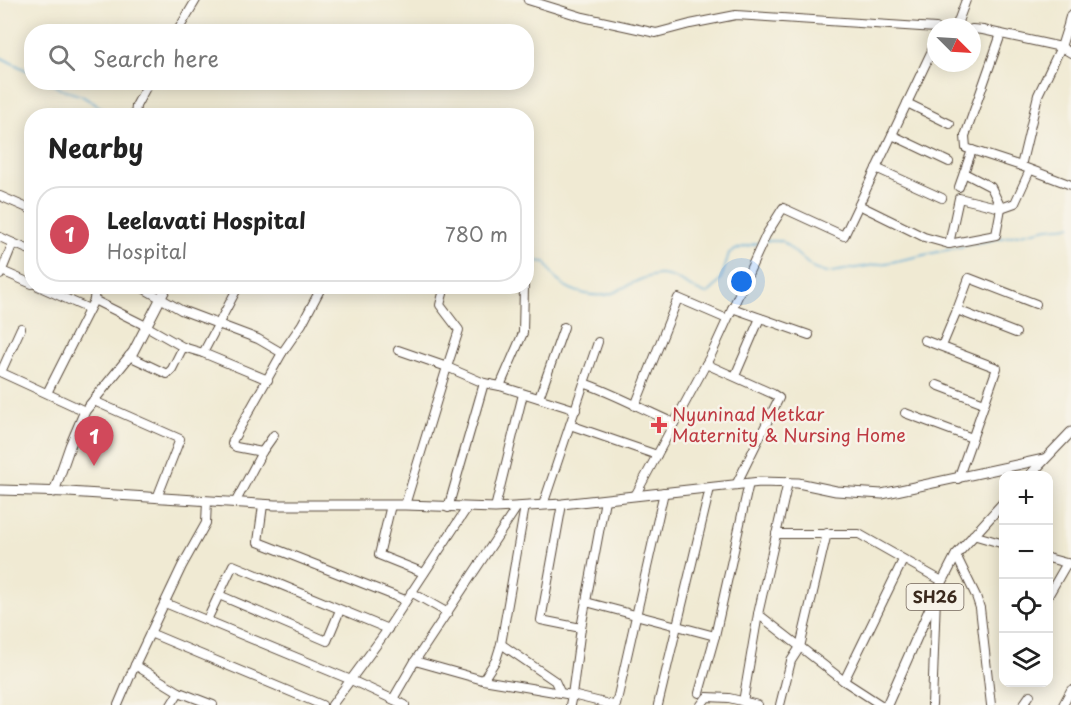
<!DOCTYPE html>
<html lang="en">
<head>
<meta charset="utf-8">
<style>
  body { margin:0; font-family:"Playpen Sans",sans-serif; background:#f6f6f6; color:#222 }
  .controls { position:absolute; right:18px; bottom:18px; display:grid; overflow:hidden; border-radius:12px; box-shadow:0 3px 15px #0003 }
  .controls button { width:54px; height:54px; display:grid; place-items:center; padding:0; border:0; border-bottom:2px solid #e0e0e0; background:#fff; color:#222; font:30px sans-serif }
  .compass { position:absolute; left:927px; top:18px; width:54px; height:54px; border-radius:50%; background:#fff; box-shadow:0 3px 15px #0003; rotate:114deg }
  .you { position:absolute; left:742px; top:282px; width:21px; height:21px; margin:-15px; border:4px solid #fff; border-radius:50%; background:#1a73e8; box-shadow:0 0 0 9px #1a73e833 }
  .badge { display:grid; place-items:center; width:39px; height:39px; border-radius:50%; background:#d1495b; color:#fff; font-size:20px; font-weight:700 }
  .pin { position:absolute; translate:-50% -50px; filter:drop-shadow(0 2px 3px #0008) }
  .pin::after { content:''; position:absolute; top:32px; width:21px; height:18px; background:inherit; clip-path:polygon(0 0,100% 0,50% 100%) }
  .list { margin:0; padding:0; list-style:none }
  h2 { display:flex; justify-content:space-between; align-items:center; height:78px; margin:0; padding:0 24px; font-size:26px }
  h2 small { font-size:20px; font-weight:400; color:#767676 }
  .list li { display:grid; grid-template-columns:39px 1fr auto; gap:18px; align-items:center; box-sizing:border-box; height:96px; margin:0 12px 12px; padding:0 12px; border:2px solid #e0e0e0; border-radius:24px }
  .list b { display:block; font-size:22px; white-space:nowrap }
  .list p { margin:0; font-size:20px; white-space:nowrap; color:#767676 }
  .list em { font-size:20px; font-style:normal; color:#767676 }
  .icon { flex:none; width:33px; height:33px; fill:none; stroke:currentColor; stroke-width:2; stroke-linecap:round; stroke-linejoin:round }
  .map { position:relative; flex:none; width:1071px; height:705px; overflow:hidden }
  .search { position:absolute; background:#fff; box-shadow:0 3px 15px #0003; left:24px; top:24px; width:510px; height:66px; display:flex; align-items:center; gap:15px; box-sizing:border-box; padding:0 21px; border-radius:24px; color:#767676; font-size:22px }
  .panel { position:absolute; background:#fff; box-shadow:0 3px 15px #0003; left:24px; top:108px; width:510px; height:186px; border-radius:24px }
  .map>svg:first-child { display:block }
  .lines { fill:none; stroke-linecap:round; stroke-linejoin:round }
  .stream { stroke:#5ca9d5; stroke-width:1.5 }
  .minor-casing { stroke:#564739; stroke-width:10 }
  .major-casing { stroke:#564739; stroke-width:11 }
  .minor { stroke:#fff; stroke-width:8 }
  .major { stroke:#fff; stroke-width:9 }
  .health-dot { fill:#e0444e; stroke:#f7f3e8; stroke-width:2 }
  .labels { text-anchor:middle; stroke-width:5; stroke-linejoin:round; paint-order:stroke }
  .shield { fill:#f7f3e8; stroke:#73665b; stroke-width:1.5 }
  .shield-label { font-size:16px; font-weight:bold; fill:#3b2a1e }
  .health-label { font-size:18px; fill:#be3a42; stroke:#f7f3e8; text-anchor:start }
</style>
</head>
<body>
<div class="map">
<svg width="1071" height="705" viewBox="0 0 1071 705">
  <rect width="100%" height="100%" fill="#f7f3e8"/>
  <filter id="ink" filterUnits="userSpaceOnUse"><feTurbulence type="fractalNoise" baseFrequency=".0167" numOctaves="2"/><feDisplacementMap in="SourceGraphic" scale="12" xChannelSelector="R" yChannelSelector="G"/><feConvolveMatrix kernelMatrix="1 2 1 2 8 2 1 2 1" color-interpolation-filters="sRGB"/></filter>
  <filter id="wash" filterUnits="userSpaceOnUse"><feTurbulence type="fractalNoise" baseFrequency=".008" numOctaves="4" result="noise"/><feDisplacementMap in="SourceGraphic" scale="24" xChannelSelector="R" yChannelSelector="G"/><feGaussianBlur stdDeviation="1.35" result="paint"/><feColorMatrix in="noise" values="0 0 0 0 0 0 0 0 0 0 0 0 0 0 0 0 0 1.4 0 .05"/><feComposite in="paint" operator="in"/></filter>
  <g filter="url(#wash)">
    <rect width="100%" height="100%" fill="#f0ead3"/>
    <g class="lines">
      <g class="stream">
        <path d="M0,57L32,73"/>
        <path d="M49,82L60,89L82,96L115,116"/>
        <path d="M766,241H782L814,269L826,273L892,262L1048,228L1071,226"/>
        <path d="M526,260L545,262C549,268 553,276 558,281C572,293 599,300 615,292C629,285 644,276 659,275C675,274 690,289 706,294C722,285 724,270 729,253L740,248L758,243"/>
      </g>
    </g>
  </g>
  <g filter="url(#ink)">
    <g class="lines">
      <g class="minor-casing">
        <g id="minor">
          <path d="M528,0L583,17L656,33L690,24L736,15L936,28"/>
          <path d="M956,27L966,0"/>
          <path d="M972,29L983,30L1061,47L1069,22"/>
          <path d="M177,32L196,0"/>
          <path d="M1001,34L965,136L966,148L1021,166"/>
          <path d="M1071,53L1061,47L1038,95L1021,166L1071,185"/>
          <path d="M907,103L950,124"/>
          <path d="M135,116L136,106L149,82"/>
          <path d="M892,135L949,162"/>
          <path d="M876,168L942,198"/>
          <path d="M959,187L972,150"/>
          <path d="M0,196L32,210"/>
          <path d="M859,205L924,237L949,244L996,235L1001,208L991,187L964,173"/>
          <path d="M0,237L13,243"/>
          <path d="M949,244L959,198L1001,208L1015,203L1030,170"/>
          <path d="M2,271L32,284"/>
          <path d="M0,275L13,243L32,251"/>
          <path d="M38,286L89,309"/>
          <path d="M139,286L181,310L258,339L282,353"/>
          <path d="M94,300L146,326L183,347L203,353L268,380"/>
          <path d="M732,308L809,335"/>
          <path d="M957,310L969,278L1036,304"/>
          <path d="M924,340L997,368L958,479"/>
          <path d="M942,346L957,310L1016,333"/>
          <path d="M398,350L447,367L459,330L440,305L445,286"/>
          <path d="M203,353L238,287"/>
          <path d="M129,356L167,374L172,369L183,347"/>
          <path d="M706,364L773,394L779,398L736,485"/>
          <path d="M0,372L85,411"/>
          <path d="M1,372L21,328"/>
          <path d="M735,376L760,318"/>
          <path d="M584,383L598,342"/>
          <path d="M937,385L984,403"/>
          <path d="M500,386L523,333L524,286"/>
          <path d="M47,393L94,300L95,286"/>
          <path d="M539,398L564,327"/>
          <path d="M94,401L180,439L157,498"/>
          <path d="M635,406L678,298L727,319"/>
          <path d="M905,413L972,438"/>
          <path d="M570,425L657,455"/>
          <path d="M262,452L236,447L232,444L233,440L282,353L302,324L321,288"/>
          <path d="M788,482L758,614L844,681L881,705"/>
          <path d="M636,494L712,353L766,235L783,208L844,236L936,42"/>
          <path d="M235,503L262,452L274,435"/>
          <path d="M562,504L541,620L581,628"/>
          <path d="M263,505L258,542L405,600"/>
          <path d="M391,505L379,555L424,573"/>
          <path d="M405,505L447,367L484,383"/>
          <path d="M543,505L584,383C615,394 644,410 674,423"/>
          <path d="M448,508L484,383L500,386L576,410"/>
          <path d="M495,508L523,394"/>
          <path d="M776,534H859L942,581"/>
          <path d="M973,535L1004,544"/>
          <path d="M956,555L976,596L980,608L991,705"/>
          <path d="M1048,558L1070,564"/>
          <path d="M411,592L448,613"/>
          <path d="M219,595L327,641L340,610"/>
          <path d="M1048,596L1067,563"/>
          <path d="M586,602L715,636"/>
          <path d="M165,603L351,680L405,705"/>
          <path d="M207,620L233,565L388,629"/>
          <path d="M150,633L322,705"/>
          <path d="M501,644L555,681L560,692"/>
          <path d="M415,661L483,680L572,695L581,628L605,500"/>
          <path d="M135,665L179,692L213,705"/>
          <path d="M483,680L496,660L501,644L525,506"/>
          <path d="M844,681L903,560"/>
          <path d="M699,693L715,636L749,483"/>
          <path d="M393,699L415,661L517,507"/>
          <path d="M743,702L758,614"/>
          <path d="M118,705L135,665L182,566L206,523L207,501"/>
          <path d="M171,705L179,692"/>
          <path d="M332,705L383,636L467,508"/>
          <path d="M570,705L572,695L613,705"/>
          <path d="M616,705L664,492"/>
          <path d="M658,705L710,488"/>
          <path d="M701,705L707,697L729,698L758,705"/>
          <path d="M780,705L791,661L800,647L827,533"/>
          <path d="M932,705L936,597"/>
          <path d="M1023,705L1030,695"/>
          <path d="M1063,705L1071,690"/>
        </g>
      </g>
      <g class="major-casing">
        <g id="major">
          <path d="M1071,15L1069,22H1071"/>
          <path d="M1029,476L1071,432"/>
          <path d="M0,490L68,492L275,505H405L495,508L562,504L760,482L798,483L836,491L882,494L1044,459"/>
          <path d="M54,492L70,446L85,411L133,352L167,286"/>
          <path d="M887,705L937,592L956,555L1004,502"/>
        </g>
      </g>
      <use href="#minor" class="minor"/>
      <use href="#major" class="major"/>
    </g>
  </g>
  <path class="health-dot" d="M656 416h6v6h6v6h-6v6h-6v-6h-6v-6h6z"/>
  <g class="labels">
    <rect class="shield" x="906.5" y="584" width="57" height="26" rx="4.5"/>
    <g class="shield-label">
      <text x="935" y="603">SH26</text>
    </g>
    <g class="health-label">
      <text x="672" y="421">Nyuninad Metkar<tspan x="672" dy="21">Maternity &amp; Nursing Home</tspan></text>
    </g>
  </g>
</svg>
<div class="controls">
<button>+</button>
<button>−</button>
<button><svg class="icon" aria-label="locate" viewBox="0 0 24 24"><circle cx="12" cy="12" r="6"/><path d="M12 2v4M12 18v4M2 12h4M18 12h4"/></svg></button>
<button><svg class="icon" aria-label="layers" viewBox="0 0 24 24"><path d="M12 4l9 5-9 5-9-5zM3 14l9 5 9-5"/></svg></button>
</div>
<svg class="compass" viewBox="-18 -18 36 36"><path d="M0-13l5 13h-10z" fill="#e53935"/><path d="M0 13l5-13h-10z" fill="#767676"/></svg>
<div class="you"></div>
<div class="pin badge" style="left:94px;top:466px">1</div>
<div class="search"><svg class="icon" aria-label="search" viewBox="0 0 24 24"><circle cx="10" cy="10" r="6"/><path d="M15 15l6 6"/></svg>Search here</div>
<section class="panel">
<h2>Nearby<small></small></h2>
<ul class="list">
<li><span class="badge">1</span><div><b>Leelavati Hospital</b><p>Hospital</p></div><em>780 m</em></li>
</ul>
</section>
</div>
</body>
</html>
